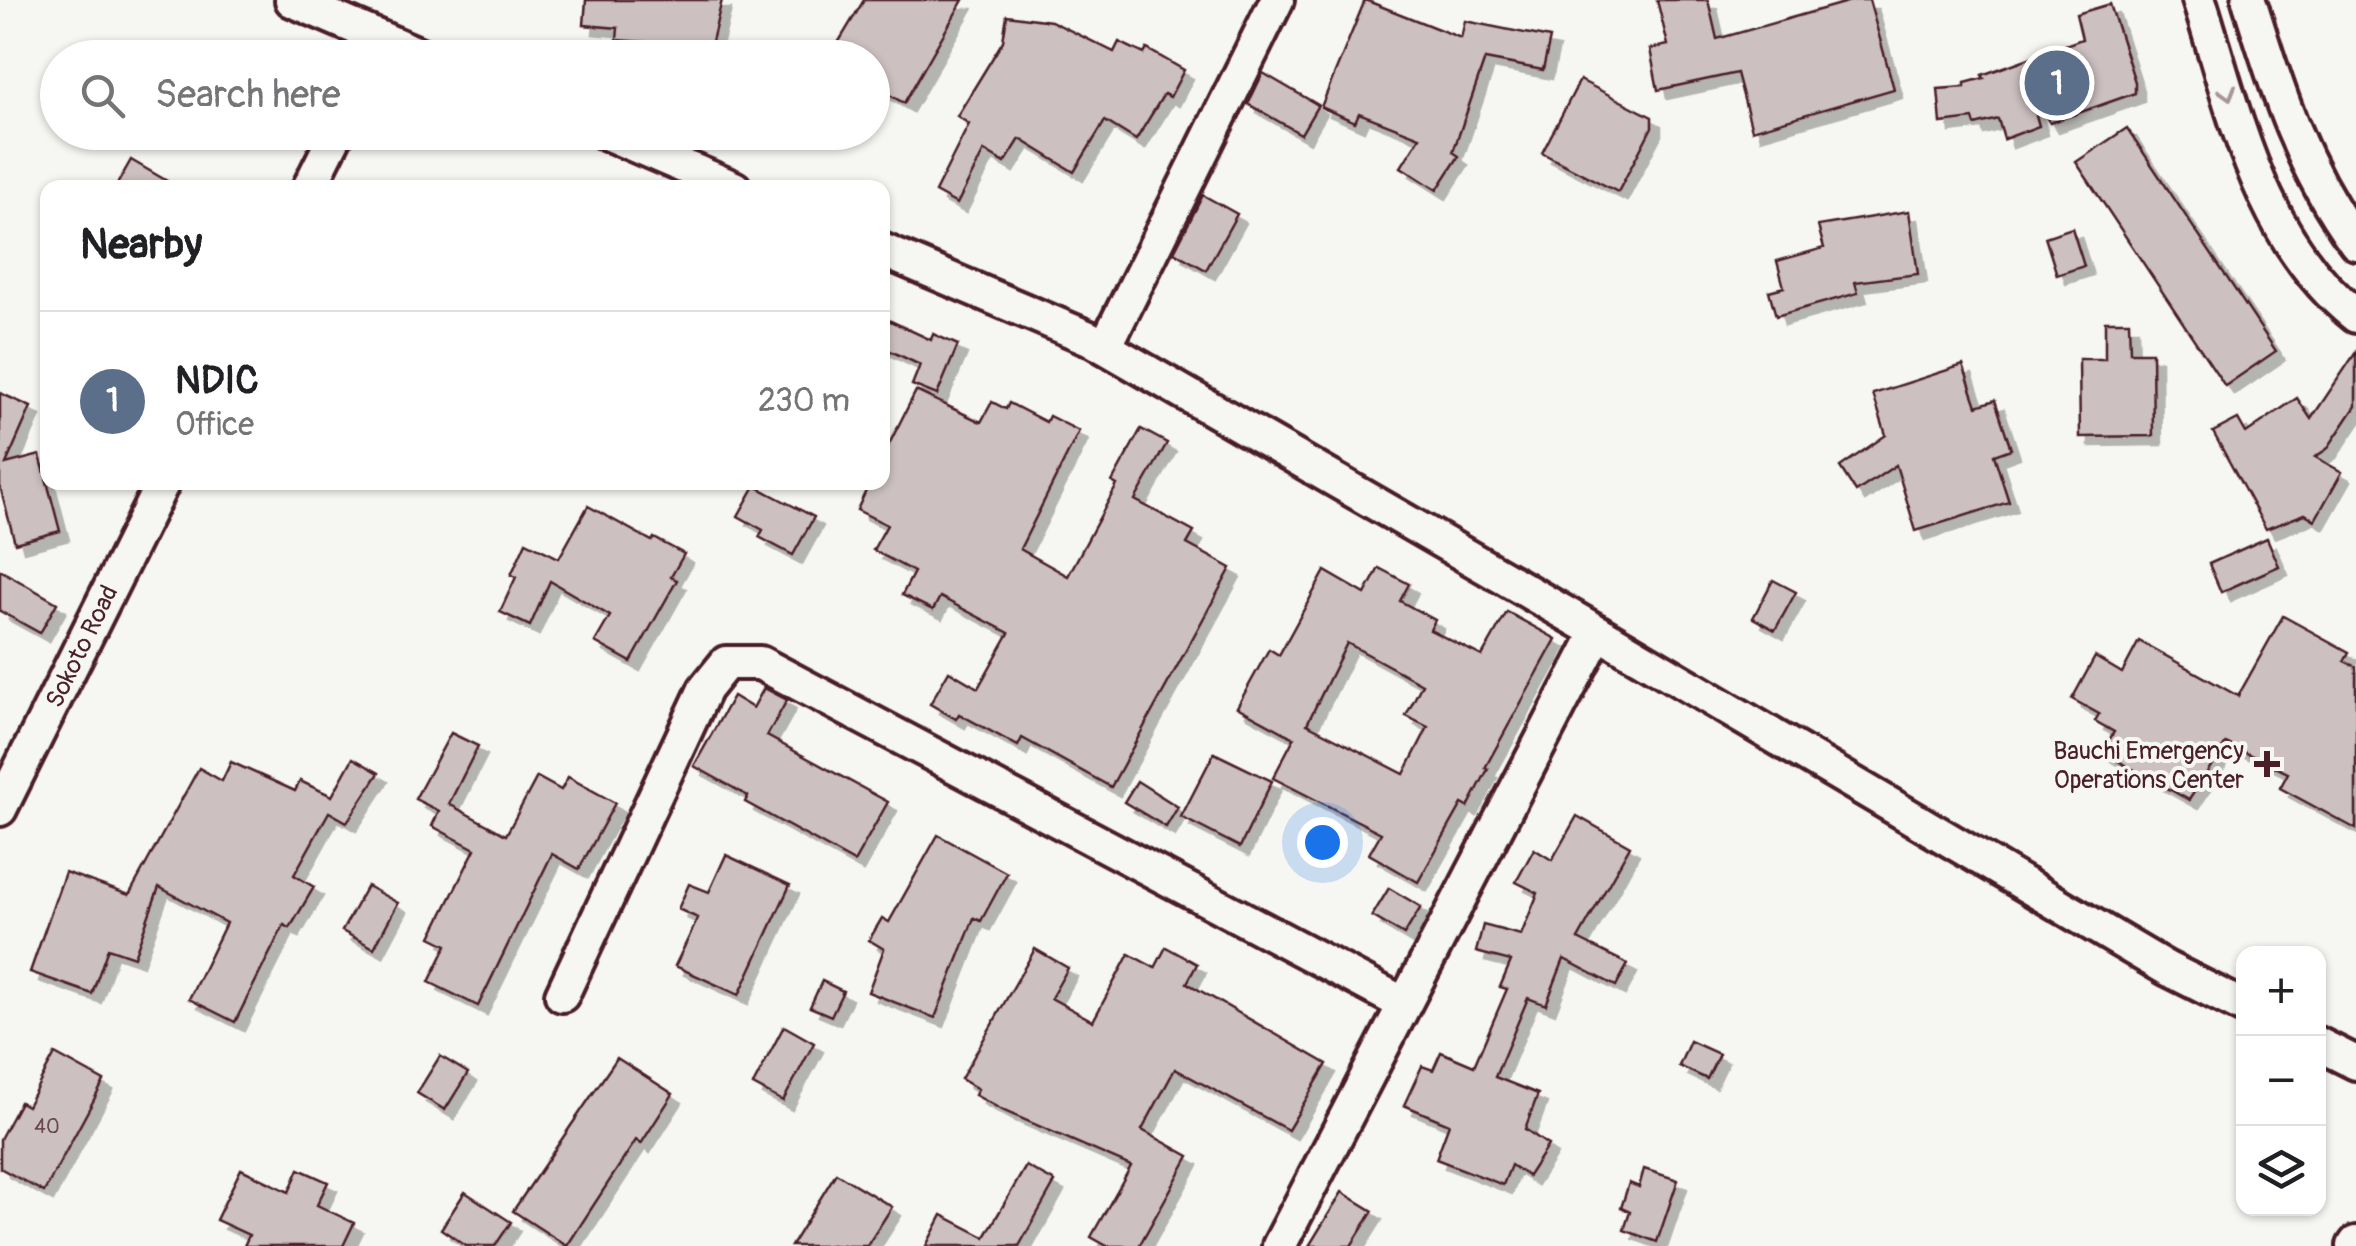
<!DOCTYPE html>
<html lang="en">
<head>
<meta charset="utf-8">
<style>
  body { margin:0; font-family:Pangolin,sans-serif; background:#f6f6f6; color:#202124 }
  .controls { position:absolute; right:30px; bottom:30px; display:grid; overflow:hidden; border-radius:20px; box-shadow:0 2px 8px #0004 }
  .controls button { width:90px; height:90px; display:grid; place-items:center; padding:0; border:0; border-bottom:2px solid #e0e0e0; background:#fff; color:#202124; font:50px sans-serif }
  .you { position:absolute; left:1322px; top:842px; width:35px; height:35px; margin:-25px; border:8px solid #fff; border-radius:50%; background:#1a73e8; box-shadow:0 0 0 15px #1a73e833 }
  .badge { display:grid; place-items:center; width:65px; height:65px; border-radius:50%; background:#4a1f2b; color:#fff; font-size:32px; font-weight:700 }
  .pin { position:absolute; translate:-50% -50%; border:5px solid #fff; box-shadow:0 2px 10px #0006 }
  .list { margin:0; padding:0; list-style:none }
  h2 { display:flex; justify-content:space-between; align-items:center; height:130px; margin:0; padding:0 40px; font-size:42px }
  h2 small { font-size:32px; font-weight:400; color:#757577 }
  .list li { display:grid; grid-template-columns:65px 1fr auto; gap:30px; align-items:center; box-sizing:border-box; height:180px; padding:0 40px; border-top:2px solid #e0e0e0 }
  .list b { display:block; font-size:38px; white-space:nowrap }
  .list p { margin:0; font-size:32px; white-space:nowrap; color:#757577 }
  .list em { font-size:32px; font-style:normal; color:#757577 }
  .icon { flex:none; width:55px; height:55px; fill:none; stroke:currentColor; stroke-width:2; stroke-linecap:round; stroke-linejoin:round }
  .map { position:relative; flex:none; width:2356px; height:1246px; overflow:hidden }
  .search { position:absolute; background:#fff; box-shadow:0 2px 8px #0004; left:40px; top:40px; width:850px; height:110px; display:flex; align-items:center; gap:25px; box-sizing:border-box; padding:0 35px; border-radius:55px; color:#757577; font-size:38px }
  .panel { position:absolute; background:#fff; box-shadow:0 2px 8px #0004; left:40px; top:180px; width:850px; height:310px; border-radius:20px }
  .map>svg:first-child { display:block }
  .building { fill:#ccc1c0; stroke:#4a1f2b; stroke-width:2.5; fill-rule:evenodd; filter:url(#shadow) }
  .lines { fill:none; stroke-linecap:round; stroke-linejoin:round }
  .minor-casing { stroke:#4a1f2b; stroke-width:40 }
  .minor { stroke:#f6f6f2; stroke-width:32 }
  .oneway { stroke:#a99598 }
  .poi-dot { fill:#4a1f2b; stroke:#f6f6f2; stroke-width:4 }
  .labels { text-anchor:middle; stroke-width:8; stroke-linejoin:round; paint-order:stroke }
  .number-label { font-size:20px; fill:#6a4850 }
  .street-label { font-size:25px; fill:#4a1f2b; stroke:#f6f6f2 }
  .poi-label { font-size:25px; fill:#4a1f2b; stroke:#f6f6f2; text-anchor:end }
</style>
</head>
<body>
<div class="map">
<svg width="2356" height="1246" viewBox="0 0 2356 1246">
  <defs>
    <filter id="shadow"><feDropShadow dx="9" dy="9" stdDeviation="0" flood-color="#0004"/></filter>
  </defs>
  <rect width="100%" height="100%" fill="#f6f6f2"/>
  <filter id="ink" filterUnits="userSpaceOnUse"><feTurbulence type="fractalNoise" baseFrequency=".01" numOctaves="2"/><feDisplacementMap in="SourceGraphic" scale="20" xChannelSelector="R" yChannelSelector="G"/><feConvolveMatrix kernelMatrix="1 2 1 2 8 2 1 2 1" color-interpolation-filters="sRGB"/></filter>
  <g filter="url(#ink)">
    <g class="building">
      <path d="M586,0H722L708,58H683L686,45L617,40L618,28L584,25Z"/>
      <path d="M864,0H963L904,103L872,85V58H862L838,43Z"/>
      <path d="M1365,0L1461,38L1465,21L1550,38L1543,70L1485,59L1453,152L1459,156L1437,190L1401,167L1420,137L1359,113L1355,122L1321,107Z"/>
      <path d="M1657,0H1708L1717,39L1854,0H1869L1894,89L1752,130L1737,73L1658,90L1650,49L1668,45Z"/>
      <path d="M2110,4L2135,82V93L2050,123L2030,93L2039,126L2004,139L1998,119L1975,125L1973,119L1941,123L1938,89L1965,87V83L1984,78L1982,75L2082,39L2076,14Z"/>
      <path d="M1007,15L1051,21L1114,52L1119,42L1144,54L1147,49L1184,70L1170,97L1164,94L1136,140L1105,121L1074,172L1020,139L1005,163L984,151L957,204L935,192L969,124L957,116L1003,41Z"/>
      <path d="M1263,73L1318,105L1301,134L1248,104Z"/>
      <path d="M1580,80L1652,117V127L1618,192L1542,153Z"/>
      <path d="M2127,128L2276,351L2225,386L2076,162Z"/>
      <path d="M131,160L179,188H115Z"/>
      <path d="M1203,195L1237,214L1206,270L1174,252Z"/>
      <path d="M1909,211L1918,274L1855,282L1858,293L1776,316L1769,291L1784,287L1777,261L1824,248L1818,226Z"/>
      <path d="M2072,228L2084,266L2057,275L2045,237Z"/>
      <path d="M882,317L931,340L933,334L958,345L937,395L912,385L920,365L882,347Z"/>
      <path d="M2105,321H2129L2130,352H2152L2153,436L2080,437L2079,359H2105Z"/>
      <path d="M2356,352V406L2327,449L2315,457L2342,472L2315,520L2305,514L2266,529L2213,432L2238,419L2246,433L2297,398L2311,419Z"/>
      <path d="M1963,365L1977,406L1995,400L2011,449L1994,455L2009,502L1916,531L1896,465L1856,492L1840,467L1886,435L1873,394Z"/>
      <path d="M916,391L981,422L992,402L1006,409L1009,403L1046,422L1049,416L1079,431L1020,549L1068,576L1117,485L1112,482L1141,429L1167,443L1135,500L1194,532L1187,544L1231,568L1111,787L1022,738L1018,746L959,714L956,719L930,704L949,671L978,688L1009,633L940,597L933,610L902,595L914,572L873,550L887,525L857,510L870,482H882V458Z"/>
      <path d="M0,393L31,407L6,464L40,455L60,531L15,543L0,486Z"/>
      <path d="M755,486L814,517L793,555L759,537L763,530L738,516Z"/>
      <path d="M588,506L652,541L654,538L684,554L671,577L677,580L631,662L595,642L610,616L550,581L530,626L500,612L516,577L511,575L526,542L559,558Z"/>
      <path d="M2267,538L2279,566L2221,592L2209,564Z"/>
      <path d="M1379,568L1409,584L1400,601L1435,620L1430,630L1482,656L1507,612L1556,639L1485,768L1488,769L1468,807L1462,804L1418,882L1369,854L1381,833L1273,778L1294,738L1237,707L1269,649L1279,655L1325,571L1365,594ZM1347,643L1422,684L1406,716L1428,727L1404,774L1307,724Z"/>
      <path d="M0,570L57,603L40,633L0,611Z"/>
      <path d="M1773,580L1796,592L1775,630L1753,618Z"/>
      <path d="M2283,616L2349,652L2344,661L2356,667V829L2280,788L2288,773L2226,743L2189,800L2102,752L2114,732L2095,721L2099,714L2072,699L2095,657L2122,673L2139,641L2238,696Z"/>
      <path d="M764,688L787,700L767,736L888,802L854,862L745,802L748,796L694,766L733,696L753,708Z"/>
      <path d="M451,733L478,746L449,804L506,835L537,777L561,790L568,777L615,803L579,869L552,854L478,1006L429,982L447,945L431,937L475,849L432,826L439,811L415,799Z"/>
      <path d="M1214,753L1272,781L1240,847L1181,817Z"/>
      <path d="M353,758L379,773L347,822L329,812L294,875L314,887L290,928L284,925L235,1022L189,999L226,923L159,887L134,957L108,948L92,994L30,972L65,872L129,895L199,768L222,781L231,762L295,791L300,781L332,796Z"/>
      <path d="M1137,781L1178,807L1166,827L1124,802Z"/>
      <path d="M1577,816L1630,846L1578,939L1628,964L1616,986L1564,959L1546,1005L1528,998L1495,1077L1538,1094L1525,1129L1548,1145L1528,1176L1511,1165L1503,1185L1436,1159L1449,1124L1404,1105L1422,1066L1433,1070L1441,1052L1474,1066L1507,989L1500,987L1511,961L1476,952L1483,925L1521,935L1538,893L1516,882L1534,849L1552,860Z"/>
      <path d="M938,835L1007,873L981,921L974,918L935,1018L868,992L884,949L869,940L882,918L889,922Z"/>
      <path d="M726,855L790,885L739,995L675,966L698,918L678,909L689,884L709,892Z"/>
      <path d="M367,886L398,903L374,948L342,931Z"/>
      <path d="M1389,888L1421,907L1404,935L1372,916Z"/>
      <path d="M1166,947L1197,964L1187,983L1327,1064L1288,1130L1175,1069L1142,1130L1189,1156L1139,1246H1107L1091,1237L1131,1166L1004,1111L975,1095L978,1089L961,1079L1035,949L1068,968L1051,998L1093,1021L1129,954L1155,968Z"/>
      <path d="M822,981L843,991L831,1016L810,1007Z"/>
      <path d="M784,1026L814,1043L783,1101L753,1085Z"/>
      <path d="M1690,1041L1719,1054L1707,1079L1679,1066Z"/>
      <path d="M55,1054L104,1081L44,1192L0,1168V1139L20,1102L27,1106Z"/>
      <path d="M440,1056L468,1073L445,1110L417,1093Z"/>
      <path d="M617,1058L673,1094L641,1144L636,1140L567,1246L513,1211Z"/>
      <path d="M1026,1166L1055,1182L1019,1246H926L942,1215L985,1237Z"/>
      <path d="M241,1169L289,1192L299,1169L328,1182L317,1205L354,1223L343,1246H244L249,1235L216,1220Z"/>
      <path d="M1644,1169L1678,1180L1657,1242L1624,1230L1630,1212L1621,1208L1629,1183L1639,1187Z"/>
      <path d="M836,1173L892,1207L867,1246H791Z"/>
      <path d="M465,1192L511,1222L495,1246H466L441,1229Z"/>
      <path d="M1342,1192L1373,1211L1351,1246H1309Z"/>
    </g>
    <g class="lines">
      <g class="minor-casing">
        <g id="minor">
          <path d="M292,0L427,58"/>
          <path d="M2199,0C2235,113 2259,239 2356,316"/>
          <path d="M2249,0C2277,90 2300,166 2356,243"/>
          <path d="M604,132L734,188"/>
          <path d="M309,188L337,132"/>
          <path d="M882,250L1089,338L1598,632L2166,968L2244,1007"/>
          <path d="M1105,347L1277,0"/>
          <path d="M0,809L163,482"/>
          <path d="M562,995L705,689L726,663H760L1404,1004"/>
          <path d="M2318,1044L2356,1063"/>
          <path d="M1279,1246L1598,632"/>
          <path d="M2354,1246L2356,1243"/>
        </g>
      </g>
      <use href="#minor" class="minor"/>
    </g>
    <defs><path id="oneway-chevron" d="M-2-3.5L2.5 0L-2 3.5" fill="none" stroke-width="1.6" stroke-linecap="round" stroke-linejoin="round" transform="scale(2.5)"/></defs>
    <use class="oneway" href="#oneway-chevron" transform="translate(2228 93) rotate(74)"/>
  </g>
  <path class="poi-dot" d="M2262 749h10v10h10v10h-10v10h-10v-10h-10v-10h10z"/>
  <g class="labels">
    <g class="number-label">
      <text x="47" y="1133">40</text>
    </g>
    <g class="street-label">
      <text transform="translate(81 646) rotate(-64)" y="9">Sokoto Road</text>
    </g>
    <g class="poi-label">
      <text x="2244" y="759">Bauchi Emergency<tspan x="2244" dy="29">Operations Center</tspan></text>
    </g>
  </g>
</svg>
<div class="controls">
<button>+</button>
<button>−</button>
<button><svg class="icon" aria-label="layers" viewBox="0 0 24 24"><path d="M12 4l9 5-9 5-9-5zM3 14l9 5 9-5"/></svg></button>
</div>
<div class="you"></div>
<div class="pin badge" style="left:2057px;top:83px;background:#5c6f8a">1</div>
<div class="search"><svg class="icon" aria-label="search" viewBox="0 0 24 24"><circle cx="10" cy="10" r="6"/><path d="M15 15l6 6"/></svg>Search here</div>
<section class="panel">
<h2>Nearby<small></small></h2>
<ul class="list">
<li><span class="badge" style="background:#5c6f8a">1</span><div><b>NDIC</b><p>Office</p></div><em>230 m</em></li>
</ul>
</section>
</div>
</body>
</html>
